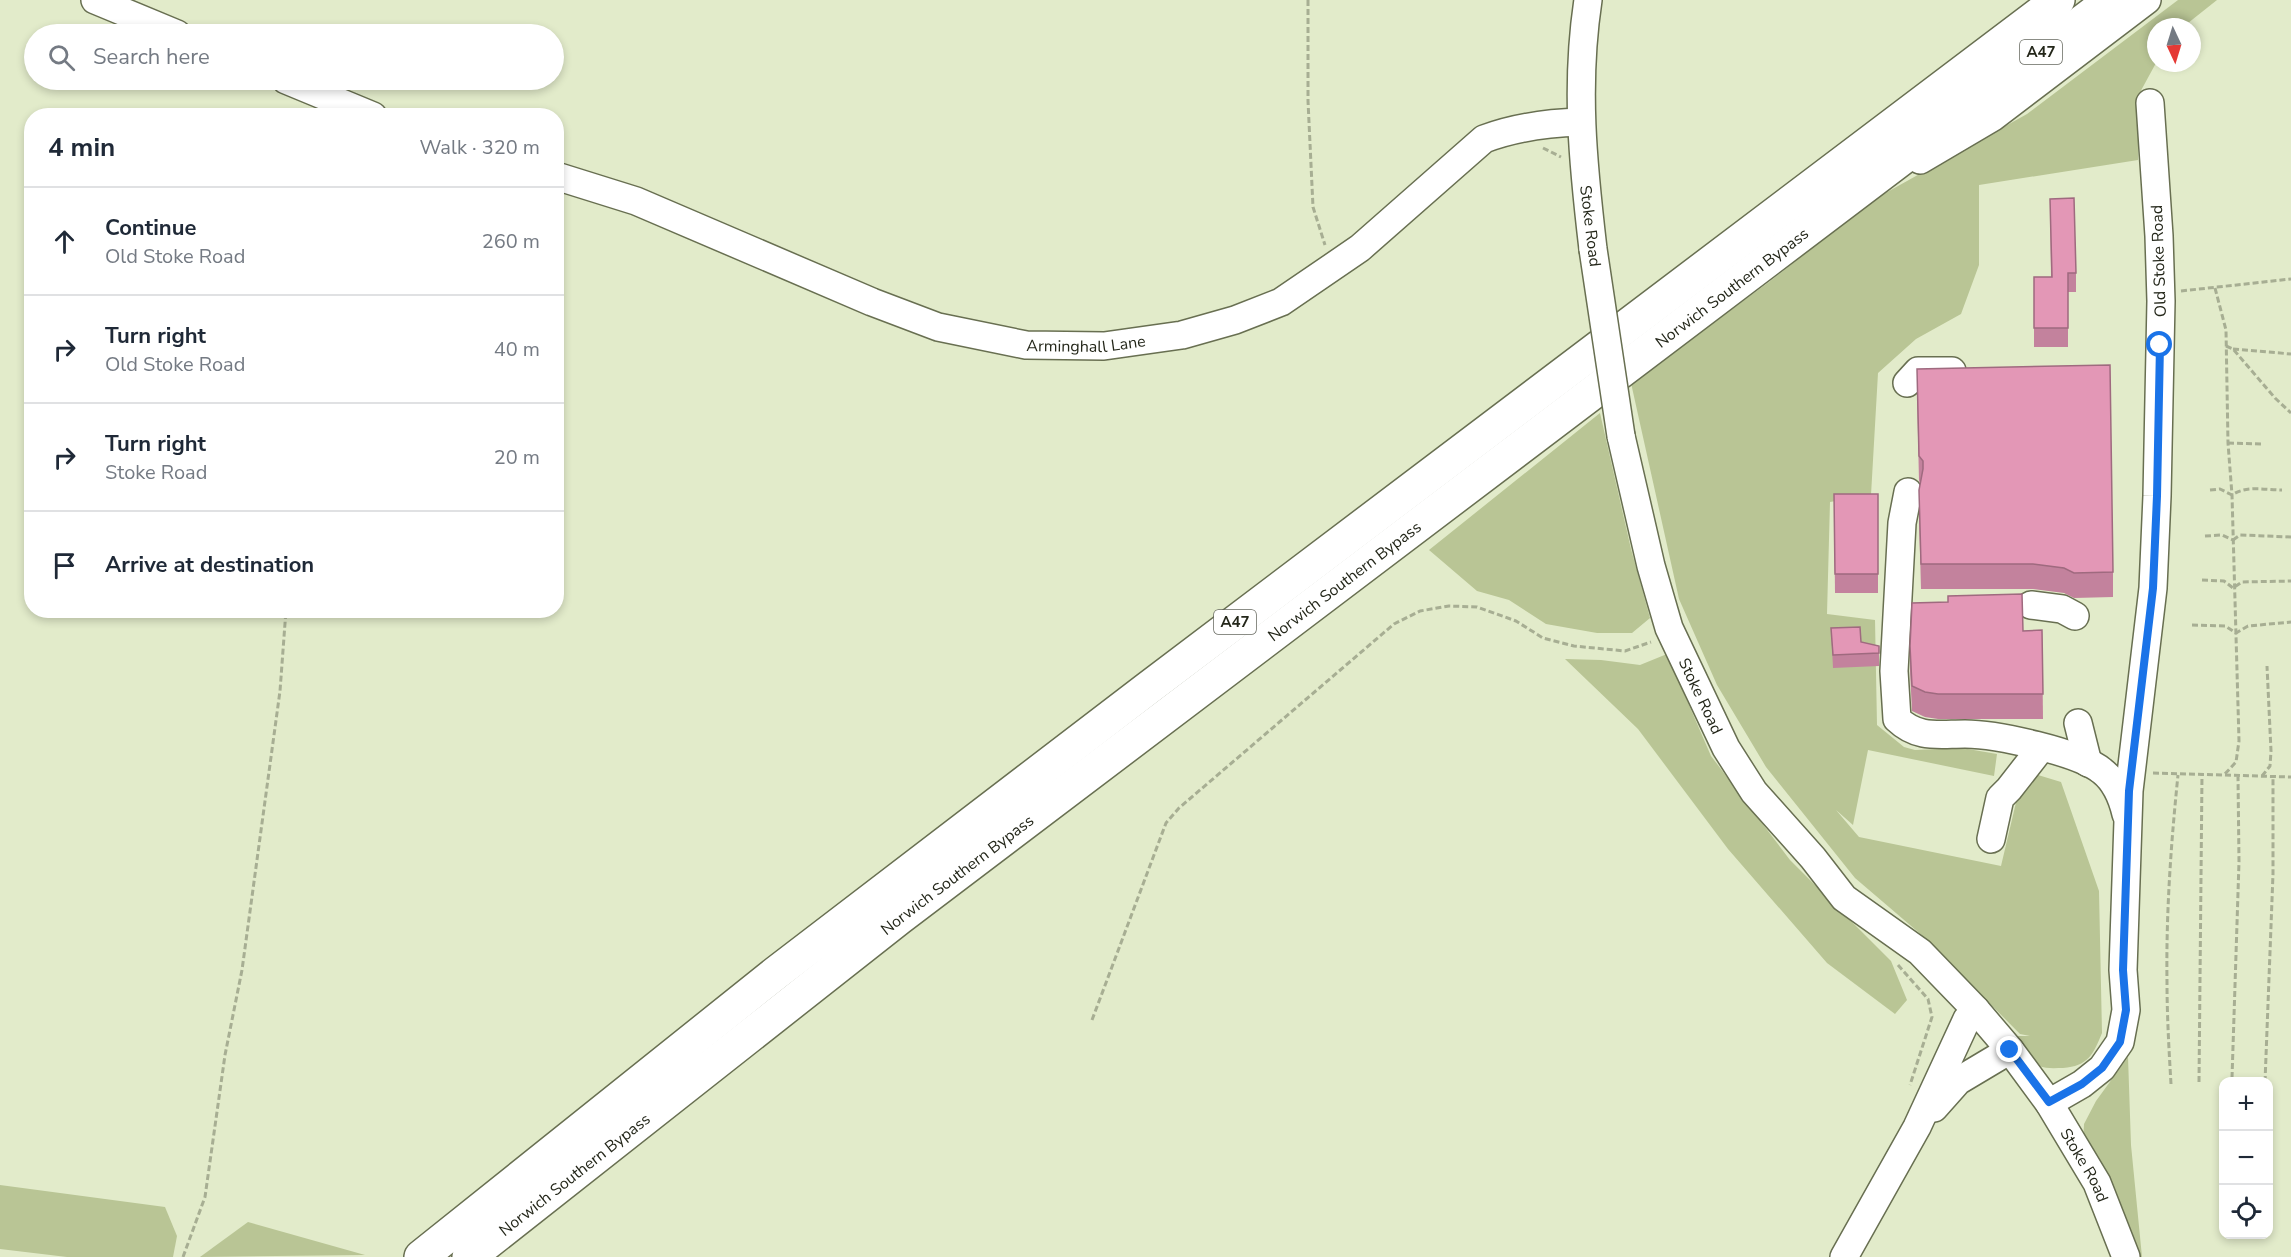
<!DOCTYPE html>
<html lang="en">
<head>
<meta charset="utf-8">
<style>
  body { margin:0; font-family:"Nunito Sans",sans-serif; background:#f6f6f7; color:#1f2937 }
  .controls { position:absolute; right:18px; bottom:18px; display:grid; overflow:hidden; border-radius:12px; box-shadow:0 3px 9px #0003 }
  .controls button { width:54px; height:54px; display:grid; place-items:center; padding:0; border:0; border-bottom:2px solid #e0e1e3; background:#fff; color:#1f2937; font:30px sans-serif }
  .compass { position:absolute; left:2147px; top:18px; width:54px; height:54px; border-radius:50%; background:#fff; box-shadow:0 3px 9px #0003; rotate:176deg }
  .stop { position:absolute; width:18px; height:18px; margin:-14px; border:4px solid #1a73e8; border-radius:50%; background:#fff }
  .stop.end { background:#1a73e8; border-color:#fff; box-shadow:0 2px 6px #0008 }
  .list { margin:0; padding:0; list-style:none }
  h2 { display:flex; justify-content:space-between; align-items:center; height:78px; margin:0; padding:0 24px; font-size:26px }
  h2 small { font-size:20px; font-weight:400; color:#747a83 }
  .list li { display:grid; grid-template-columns:39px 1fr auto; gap:18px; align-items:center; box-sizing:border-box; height:108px; padding:0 24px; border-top:2px solid #e0e1e3 }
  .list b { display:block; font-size:22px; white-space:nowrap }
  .list p { margin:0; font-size:20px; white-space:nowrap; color:#747a83 }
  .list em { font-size:20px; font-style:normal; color:#747a83 }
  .icon { flex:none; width:33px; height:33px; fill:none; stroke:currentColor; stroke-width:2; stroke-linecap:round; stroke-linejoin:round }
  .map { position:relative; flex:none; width:2291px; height:1257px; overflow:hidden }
  .search { position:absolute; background:#fff; box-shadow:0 3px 9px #0003; left:24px; top:24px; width:540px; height:66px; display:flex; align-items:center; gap:15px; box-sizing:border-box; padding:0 21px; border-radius:33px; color:#747a83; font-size:22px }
  .panel { position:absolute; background:#fff; box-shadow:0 3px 9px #0003; left:24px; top:108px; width:540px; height:510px; border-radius:24px }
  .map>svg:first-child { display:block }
  .green { fill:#b9c595 }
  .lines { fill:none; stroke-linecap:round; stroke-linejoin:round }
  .minor-casing { stroke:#686f51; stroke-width:30 }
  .highway-casing { stroke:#686f51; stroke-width:36 }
  .path { stroke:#a7ae93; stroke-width:3; stroke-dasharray:6 3; stroke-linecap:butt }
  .minor { stroke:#fff; stroke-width:27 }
  .highway { stroke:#fff; stroke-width:33 }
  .minor-bridge-casing { stroke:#686f51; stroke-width:30; stroke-linecap:butt }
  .minor-bridge { stroke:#fff; stroke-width:27 }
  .wall { fill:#c3829d }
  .building { fill:#e397b6; stroke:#9f6a7f; stroke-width:1.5 }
  .route { stroke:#1a73e8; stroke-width:8 }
  .labels { text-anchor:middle; stroke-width:4.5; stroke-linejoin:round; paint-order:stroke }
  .shield { fill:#fff; stroke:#66685f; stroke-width:1.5 }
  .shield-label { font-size:15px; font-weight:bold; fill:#24271a }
  .street-label { font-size:16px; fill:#24271a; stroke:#fff }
</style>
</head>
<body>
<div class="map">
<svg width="2291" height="1257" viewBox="0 0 2291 1257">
  <rect width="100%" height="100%" fill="#e2ebca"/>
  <g class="green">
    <path d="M2178,0H2217L2183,27H2156V63L2138,96V160L1979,185V265L1961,314L1916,339L1878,373L1871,495L1830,502L1827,614L1875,620L1877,725L1904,747L1915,750L1962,748L1997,754L1994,776L1868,750L1853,825L1836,810L1859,837L2001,866L2018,794L2038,775L2061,782L2099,891L2102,1033C2093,1055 2088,1066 2063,1068C2056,1068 2046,1069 2039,1066C2026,1061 2017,1047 2009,1036H2030L2020,1034L1924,937L1855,878L1766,767L1717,685L1679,599L1631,383L1769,282L1873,200L2027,114Z"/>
    <path d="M1600,413L1631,549L1650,618L1632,633H1597L1546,624L1509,600L1477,591L1429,550Z"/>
    <path d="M1667,654L1711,756L1790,860L1891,961L1907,1000L1895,1014L1827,963L1728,849L1638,729L1565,659L1601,660L1640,665Z"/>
    <path d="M2128,1057L2131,1145L2142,1257H2135L2083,1144L2084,1124L2096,1101Z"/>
    <path d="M0,1185L165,1207L177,1236L173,1257H67L0,1249Z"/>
    <path d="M248,1222L365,1255L200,1257Z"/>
  </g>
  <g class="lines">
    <g class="minor-casing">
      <g id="minor">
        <path d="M95,0L177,34"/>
        <path d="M1588,0C1575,86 1583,164 1593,249"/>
        <path d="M286,80L373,116"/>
        <path d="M1920,160L1993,117L2147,0"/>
        <path id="s1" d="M556,176L636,201L872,302L938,327L1026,345L1104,346L1182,335L1235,320L1281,302L1360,248L1484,139C1516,127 1547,123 1580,122"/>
        <path d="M1907,383L1918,371H1952"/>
        <path id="s2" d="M1621,436L1651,566L1669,628L1726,748L1754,792L1813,858L1844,898L1920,952L1976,1010L2010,1050L2049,1103L2097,1183L2126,1257"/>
        <path d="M1908,492L1902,523L1894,671L1897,719C1918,739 1938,734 1965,734C1996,734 2079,752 2102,771C2116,782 2122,797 2126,814"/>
        <path d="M2031,605L2062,609L2075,616"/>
        <path d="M2078,723L2088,763"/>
        <path d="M1991,839L2000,798L2009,789L2041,748"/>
        <path d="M2049,1103L2082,1084L2102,1068L2120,1042L2126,1010L2123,970L2129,791L2153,588L2157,496L2161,301L2159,236L2150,103"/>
        <path d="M1934,1108L1958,1081L2010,1050"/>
        <path d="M1844,1257L1917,1127L1967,1019L1976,1010"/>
      </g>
    </g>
    <g class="highway-casing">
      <g id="highway">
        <path d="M421,1257L776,973L1147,689L2058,0"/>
        <path id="s3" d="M469,1257L899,918L2111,0"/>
      </g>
    </g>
    <g class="path">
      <path d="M1308,0V101L1313,207L1325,245"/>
      <path d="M1543,148L1561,157"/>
      <path d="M2215,288L2226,330L2228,443L2232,495L2239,741L2236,762L2223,776"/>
      <path d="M2181,291L2291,279"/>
      <path d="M2226,346L2233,349L2275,398L2291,413"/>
      <path d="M2233,349L2291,354"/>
      <path d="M2228,443L2264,444"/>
      <path d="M2210,490L2220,489L2232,495C2247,485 2265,490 2282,490"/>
      <path d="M2205,536L2222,535L2233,540"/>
      <path d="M2233,540L2240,535L2291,537"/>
      <path d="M2202,580L2224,581L2233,588L2242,582L2291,581"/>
      <path d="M2192,625L2225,626L2236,633L2248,626L2291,622"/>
      <path d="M2153,773L2291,777"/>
      <path d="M2262,776L2270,766L2271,751L2267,666"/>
      <path d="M1898,965L1928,999L1932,1017L1910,1085"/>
      <path d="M1092,1020L1166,823L1179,808L1394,624L1420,611L1449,606L1477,607L1516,621L1543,638L1574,646L1625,651L1651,642"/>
      <path d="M2232,1078L2239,862L2238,777"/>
      <path d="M2199,1082L2202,775"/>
      <path d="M2265,1082L2273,874V777"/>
      <path d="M2171,1084C2169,1050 2167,1016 2167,982C2166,913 2171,843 2178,775"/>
      <path d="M183,1257L205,1197L225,1055L242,970L280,691L286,610"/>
    </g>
    <use href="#minor" class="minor"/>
    <use href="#highway" class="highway"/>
    <g class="minor-bridge-casing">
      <path id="minor-bridge" d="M1593,249L1621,436"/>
    </g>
    <use href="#minor-bridge" class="minor-bridge"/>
  </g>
  <g class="wall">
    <path d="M2050,199L2076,273V292H2068V347H2034V277H2051Z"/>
    <path d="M1917,394L2113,572V597L2074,598L2064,593L2033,589H1921L1919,516L1921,484L1919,481Z"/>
    <path d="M1834,494H1878V593H1835Z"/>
    <path d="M1831,628L1861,642L1879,646V666L1833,668Z"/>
    <path d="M2042,630L2043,719H1938L1925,717L1912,711L1910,671V646L2023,631Z"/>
  </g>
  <g class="building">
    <path d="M2074,198L2076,273H2068V328H2034V277H2052L2050,199Z"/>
    <path d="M2110,365L2113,572L2074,573L2064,568L2033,564H1921L1919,490L1923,469V461L1919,456L1917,369Z"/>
    <path d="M1834,494H1878V574H1835Z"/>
    <path d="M2022,594L2023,631L2042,630L2043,694H1938L1925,692L1912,686L1910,646L1912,603L1948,602V596Z"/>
    <path d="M1860,627L1861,642L1879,646V653L1833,655L1831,628Z"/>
  </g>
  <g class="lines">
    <path class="route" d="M2010,1050L2049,1102L2082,1084L2102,1068L2120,1042L2126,1010L2123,970L2129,791L2153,588L2157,496L2160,345"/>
  </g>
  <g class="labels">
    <g class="shield">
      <rect x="2020" y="40" width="42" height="24" rx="4.5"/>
      <rect x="1214" y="610" width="42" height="24" rx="4.5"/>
    </g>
    <g class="shield-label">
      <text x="2041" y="57">A47</text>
      <text x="1235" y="627">A47</text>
    </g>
    <g class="street-label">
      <text transform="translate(1591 226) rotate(83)" y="6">Stoke Road</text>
      <text transform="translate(2158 261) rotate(-92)" y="6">Old Stoke Road</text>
      <text dy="6" stroke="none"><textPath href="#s3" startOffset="1592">Norwich Southern Bypass</textPath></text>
      <text dy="6" stroke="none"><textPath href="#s1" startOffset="561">Arminghall Lane</textPath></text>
      <text dy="6" stroke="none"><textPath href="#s3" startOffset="1106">Norwich Southern Bypass</textPath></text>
      <text dy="6" stroke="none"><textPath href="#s2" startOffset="273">Stoke Road</textPath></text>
      <text dy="6" stroke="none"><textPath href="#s3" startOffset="620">Norwich Southern Bypass</textPath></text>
      <text dy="6" stroke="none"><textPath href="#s2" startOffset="886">Stoke Road</textPath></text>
      <text dy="6" stroke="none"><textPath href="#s3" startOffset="134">Norwich Southern Bypass</textPath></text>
    </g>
  </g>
</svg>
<div class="controls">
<button>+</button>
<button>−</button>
<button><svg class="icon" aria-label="locate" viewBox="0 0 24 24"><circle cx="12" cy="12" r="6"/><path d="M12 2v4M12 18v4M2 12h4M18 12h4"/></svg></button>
</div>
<svg class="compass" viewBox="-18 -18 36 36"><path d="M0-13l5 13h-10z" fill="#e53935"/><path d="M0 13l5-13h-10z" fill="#747a83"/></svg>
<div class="stop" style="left:2160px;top:345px"></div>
<div class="stop end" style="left:2010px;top:1050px"></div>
<div class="search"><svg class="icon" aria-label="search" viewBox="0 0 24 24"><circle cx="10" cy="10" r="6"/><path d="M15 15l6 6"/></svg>Search here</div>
<section class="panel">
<h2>4 min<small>Walk · 320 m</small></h2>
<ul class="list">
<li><svg class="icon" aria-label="ahead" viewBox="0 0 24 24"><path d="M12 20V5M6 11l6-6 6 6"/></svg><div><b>Continue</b><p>Old Stoke Road</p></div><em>260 m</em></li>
<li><svg class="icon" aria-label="right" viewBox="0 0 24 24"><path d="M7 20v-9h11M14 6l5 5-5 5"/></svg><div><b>Turn right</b><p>Old Stoke Road</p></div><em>40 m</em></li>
<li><svg class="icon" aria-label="right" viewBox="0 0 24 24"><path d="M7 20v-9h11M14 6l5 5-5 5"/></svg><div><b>Turn right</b><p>Stoke Road</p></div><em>20 m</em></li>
<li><svg class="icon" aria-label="arrive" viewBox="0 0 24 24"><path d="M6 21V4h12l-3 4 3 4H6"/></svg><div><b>Arrive at destination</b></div></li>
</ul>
</section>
</div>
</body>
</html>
